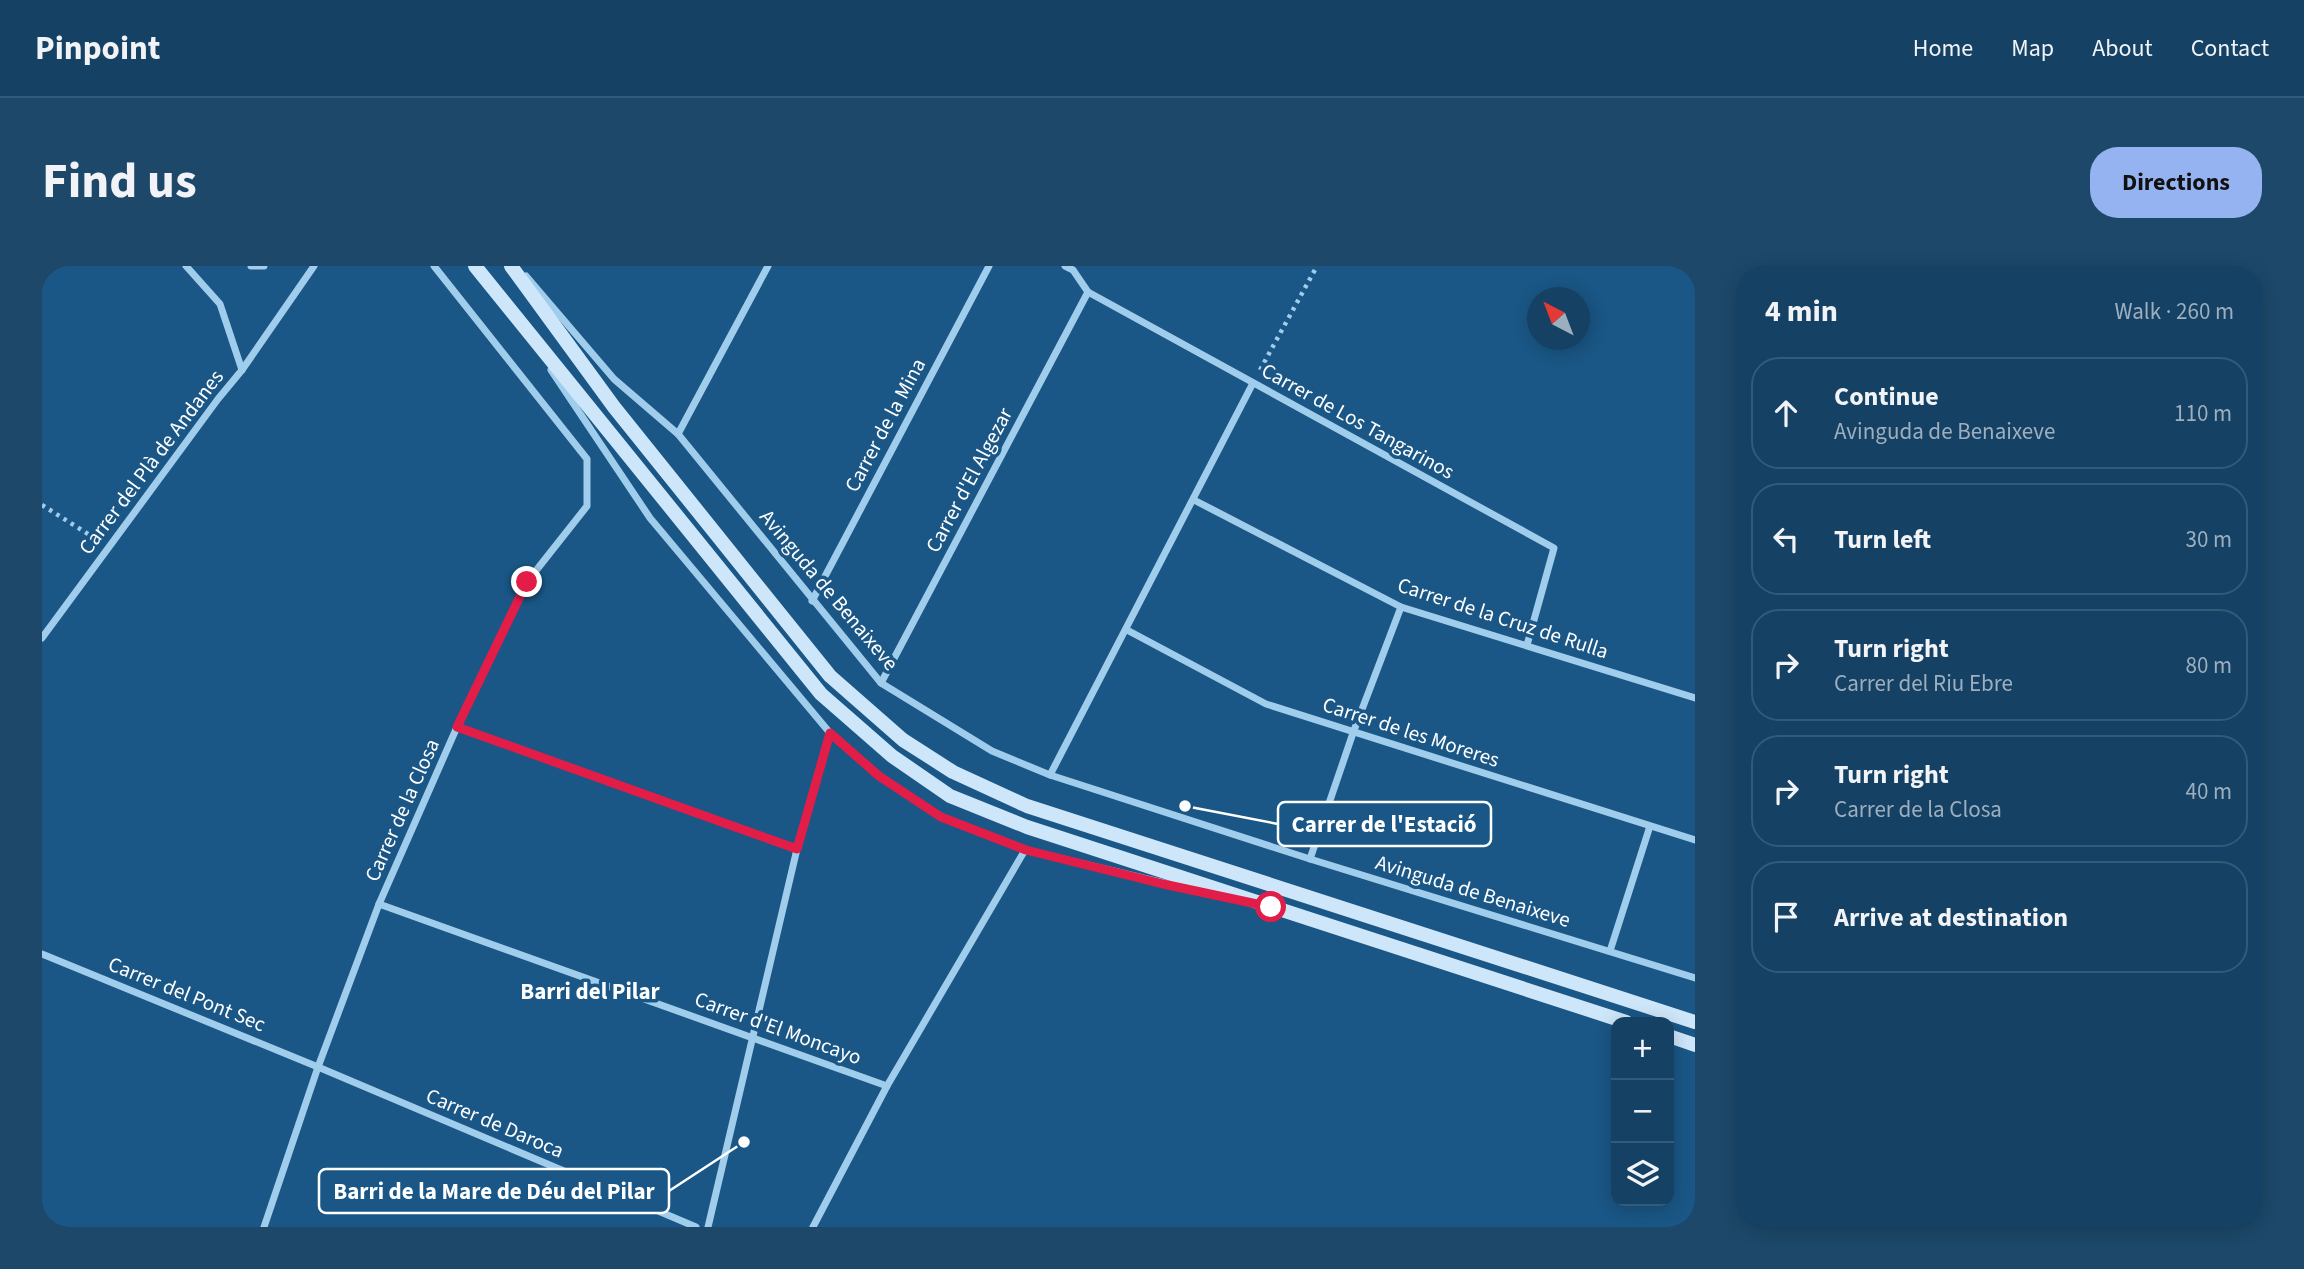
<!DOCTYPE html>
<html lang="en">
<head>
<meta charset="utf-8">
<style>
  body { margin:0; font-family:"Source Sans 3",sans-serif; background:#1d486a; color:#f1f3f6 }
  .controls { position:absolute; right:21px; bottom:21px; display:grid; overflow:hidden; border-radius:14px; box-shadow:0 4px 18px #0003 }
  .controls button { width:63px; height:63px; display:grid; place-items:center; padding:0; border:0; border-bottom:2px solid #335a78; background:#144164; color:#f1f3f6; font:35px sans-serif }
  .compass { position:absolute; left:1485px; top:21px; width:63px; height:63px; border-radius:50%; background:#144164; box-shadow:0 4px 18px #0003; rotate:318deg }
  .stop { position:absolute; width:21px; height:21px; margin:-16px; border:5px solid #e11d48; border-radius:50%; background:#fff }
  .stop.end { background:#e11d48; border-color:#fff; box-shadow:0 2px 7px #0008 }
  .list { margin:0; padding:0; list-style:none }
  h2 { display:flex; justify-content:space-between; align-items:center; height:91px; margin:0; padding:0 28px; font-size:30px }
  h2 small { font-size:23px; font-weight:400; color:#9dafbf }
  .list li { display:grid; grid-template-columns:46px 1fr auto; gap:21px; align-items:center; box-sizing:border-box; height:112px; margin:0 14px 14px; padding:0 14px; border:2px solid #335a78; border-radius:28px }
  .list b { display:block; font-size:26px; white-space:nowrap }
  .list p { margin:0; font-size:23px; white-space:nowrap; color:#9dafbf }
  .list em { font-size:23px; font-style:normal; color:#9dafbf }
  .icon { flex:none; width:38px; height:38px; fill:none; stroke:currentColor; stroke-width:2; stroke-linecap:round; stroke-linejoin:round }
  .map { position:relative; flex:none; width:1653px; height:961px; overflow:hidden; border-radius:28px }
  header { display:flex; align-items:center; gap:42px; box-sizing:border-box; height:98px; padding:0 35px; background:#144164; border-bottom:2px solid #335a78 }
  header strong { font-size:33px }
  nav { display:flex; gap:38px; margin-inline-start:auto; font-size:24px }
  .intro { display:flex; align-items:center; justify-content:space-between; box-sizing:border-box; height:168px; padding:0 42px }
  h1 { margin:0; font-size:49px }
  .button { padding:18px 32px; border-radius:28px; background:#95b2f1; color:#111; font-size:24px; font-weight:700 }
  main { display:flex; gap:42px; padding:0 42px }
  aside { flex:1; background:#144164; border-radius:28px; box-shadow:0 4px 18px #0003 }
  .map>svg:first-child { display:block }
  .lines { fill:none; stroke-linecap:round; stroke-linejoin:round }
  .path { stroke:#a1cdec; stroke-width:4.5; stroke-dasharray:3.5 5; stroke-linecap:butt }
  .street { stroke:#a1cdec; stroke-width:7 }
  .secondary { stroke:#cee6f9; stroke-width:14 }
  .route { stroke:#e11d48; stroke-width:9 }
  .labels { text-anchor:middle; stroke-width:7; stroke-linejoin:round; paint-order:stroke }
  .street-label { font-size:21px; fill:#fff; stroke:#1a5786 }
  .neighbourhood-label { font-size:23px; font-weight:bold; fill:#fff; stroke:#1a5786 }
  .leader { fill:none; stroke:#fff; stroke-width:2.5 }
  .callout-dot { fill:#fff; stroke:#1a5786; stroke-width:2.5 }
  .callout { fill:#1a5786; stroke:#fff; stroke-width:2.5 }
  .callout-label { font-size:23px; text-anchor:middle; font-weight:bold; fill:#fff }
</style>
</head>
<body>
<header>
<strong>Pinpoint</strong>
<nav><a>Home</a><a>Map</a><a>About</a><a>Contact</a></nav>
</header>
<div class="intro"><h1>Find us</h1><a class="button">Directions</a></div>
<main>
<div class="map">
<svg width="1653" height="961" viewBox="0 0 1653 961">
  <rect width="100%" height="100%" fill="#1a5786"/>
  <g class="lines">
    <g class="path">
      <path d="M1218,104L1275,0"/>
      <path d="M0,239L54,273"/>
    </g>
    <g class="street">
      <path d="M144,0L178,38L200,104"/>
      <path d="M209,0H222"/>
      <path d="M1023,0L1031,4L1046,26L1512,282L1485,379"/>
      <path d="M484,10L572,113L636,168L839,417L950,485L1008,509L1268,593L1653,712"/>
      <path d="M509,104L608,252L788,467L837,510L899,551L983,584L1177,630"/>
      <path d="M636,168L726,0"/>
      <path d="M1152,234L1359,341L1653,432"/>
      <path d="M770,335L947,0"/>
      <path d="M1085,364L1224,438L1653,574"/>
      <path d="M0,372L176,133L200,104L272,0"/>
      <path d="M839,417L1046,26"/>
      <path d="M415,461L755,583"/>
      <path d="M1008,509L1211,117"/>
      <path d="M1268,593L1311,467L1359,341"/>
      <path d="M337,638L845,820"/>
      <path d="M1568,685L1608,560"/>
      <path d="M0,688L276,801L654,961"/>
      <path d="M222,961L276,801L337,638L415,461L485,316L545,240V193L392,0"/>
      <path d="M666,961L755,583L788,467"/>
      <path d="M771,961L845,820L983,584"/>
    </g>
    <g class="secondary">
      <path d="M433,0L779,428L850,490L908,530L985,561L1584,756"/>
      <path d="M469,0L572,141L788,410L861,474L911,506L985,540L1653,756"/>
      <path d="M1627,770L1653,779"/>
    </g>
  </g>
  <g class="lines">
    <path class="route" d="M485,316L415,461L755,583L788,467L837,510L899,551L984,584L1121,618L1229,641"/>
  </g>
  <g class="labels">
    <g class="street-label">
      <text transform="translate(1316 155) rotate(29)" y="7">Carrer de Los Tangarinos</text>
      <text transform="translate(843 159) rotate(-62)" y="7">Carrer de la Mina</text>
      <text transform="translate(109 196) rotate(-53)" y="7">Carrer del Plà de Andanes</text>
      <text transform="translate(927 214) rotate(-62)" y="7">Carrer d'El Algezar</text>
      <text transform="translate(787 324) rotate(50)" y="7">Avinguda de Benaixeve</text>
      <text transform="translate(1461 352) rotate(18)" y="7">Carrer de la Cruz de Rulla</text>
      <text transform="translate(1369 466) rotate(18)" y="7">Carrer de les Moreres</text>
      <text transform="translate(360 544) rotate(-66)" y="7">Carrer de la Closa</text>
      <text transform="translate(1431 625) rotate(17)" y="7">Avinguda de Benaixeve</text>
      <text transform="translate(145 728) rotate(22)" y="7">Carrer del Pont Sec</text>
      <text transform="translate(736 762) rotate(20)" y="7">Carrer d'El Moncayo</text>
      <text transform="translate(453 857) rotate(23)" y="7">Carrer de Daroca</text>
    </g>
    <g class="neighbourhood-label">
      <text x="548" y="733">Barri del Pilar</text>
    </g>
  </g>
  <path class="leader" d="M1143 540L1236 558M702 876L627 925"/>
  <g class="callout-dot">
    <circle cx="1143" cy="540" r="7"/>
    <circle cx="702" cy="876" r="7"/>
  </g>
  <g class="callout">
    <rect x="1236" y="536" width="213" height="44" rx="7"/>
    <rect x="277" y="903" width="350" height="44" rx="7"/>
  </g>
  <g class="callout-label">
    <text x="1342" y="566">Carrer de l'Estació</text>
    <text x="452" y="933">Barri de la Mare de Déu del Pilar</text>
  </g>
</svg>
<div class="controls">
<button>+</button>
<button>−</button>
<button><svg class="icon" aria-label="layers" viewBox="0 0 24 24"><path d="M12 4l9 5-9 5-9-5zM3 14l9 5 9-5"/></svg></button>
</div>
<svg class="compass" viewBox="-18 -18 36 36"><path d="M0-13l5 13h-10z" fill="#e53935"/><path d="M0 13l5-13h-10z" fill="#9dafbf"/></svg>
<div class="stop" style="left:1229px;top:641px"></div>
<div class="stop end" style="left:485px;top:316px"></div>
</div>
<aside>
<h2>4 min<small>Walk · 260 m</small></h2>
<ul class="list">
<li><svg class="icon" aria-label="ahead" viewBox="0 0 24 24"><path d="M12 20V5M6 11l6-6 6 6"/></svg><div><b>Continue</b><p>Avinguda de Benaixeve</p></div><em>110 m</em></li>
<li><svg class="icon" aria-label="left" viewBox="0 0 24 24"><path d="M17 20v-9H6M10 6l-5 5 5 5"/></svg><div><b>Turn left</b></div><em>30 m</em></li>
<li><svg class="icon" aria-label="right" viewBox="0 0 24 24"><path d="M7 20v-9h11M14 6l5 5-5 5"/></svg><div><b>Turn right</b><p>Carrer del Riu Ebre</p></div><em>80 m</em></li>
<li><svg class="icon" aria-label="right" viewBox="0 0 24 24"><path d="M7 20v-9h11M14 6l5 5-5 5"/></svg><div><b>Turn right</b><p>Carrer de la Closa</p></div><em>40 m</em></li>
<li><svg class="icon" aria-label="arrive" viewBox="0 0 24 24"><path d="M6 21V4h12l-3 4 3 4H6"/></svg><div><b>Arrive at destination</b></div></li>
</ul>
</aside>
</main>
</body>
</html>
